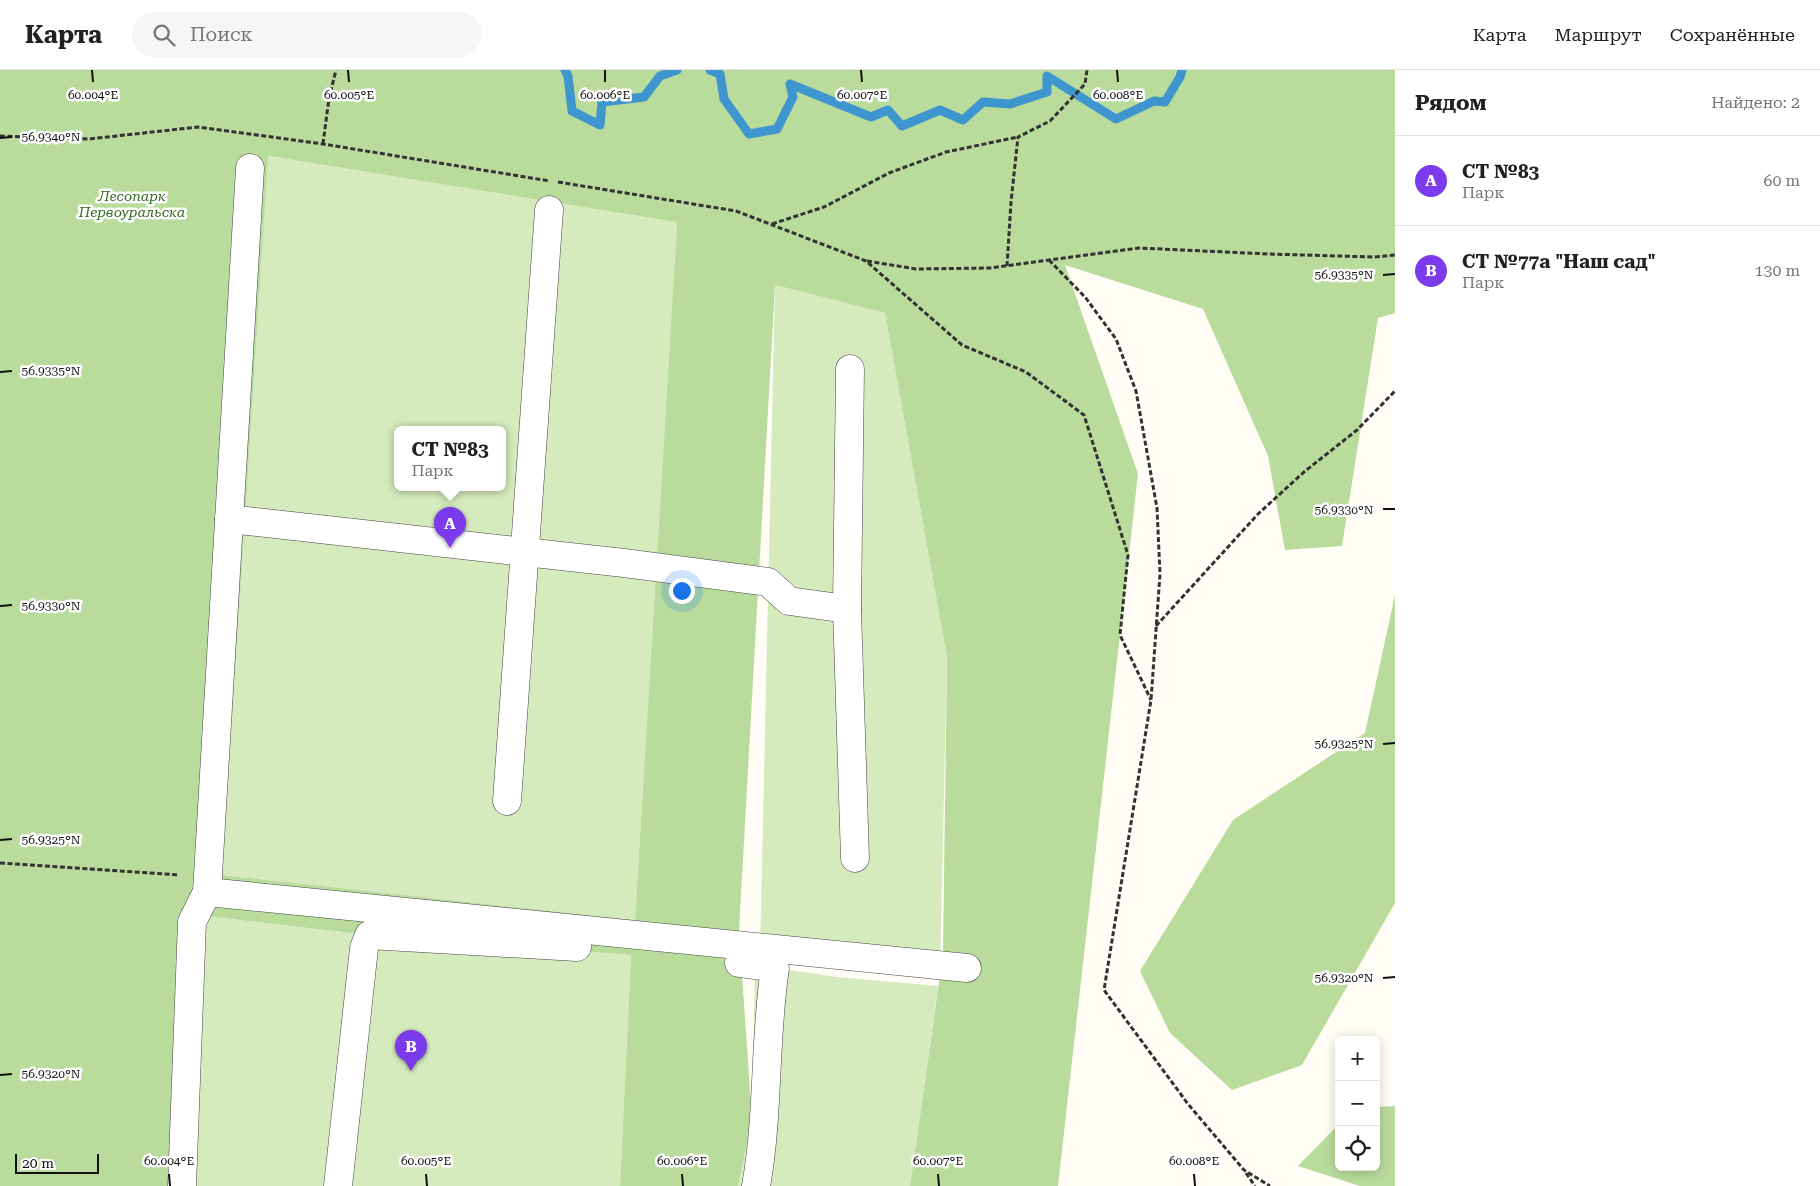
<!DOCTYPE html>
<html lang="ru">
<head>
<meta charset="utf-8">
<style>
  body { margin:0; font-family:"Roboto Serif",serif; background:#f6f6f6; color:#202124 }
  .controls { position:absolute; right:15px; bottom:15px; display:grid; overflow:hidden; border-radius:8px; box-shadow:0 2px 12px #0003 }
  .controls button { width:45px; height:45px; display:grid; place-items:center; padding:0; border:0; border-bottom:1px solid #e0e0e0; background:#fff; color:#202124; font:25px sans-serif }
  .scale { position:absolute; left:15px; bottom:12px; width:84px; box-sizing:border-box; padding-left:5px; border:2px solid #111; border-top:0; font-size:14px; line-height:18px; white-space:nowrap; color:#111; -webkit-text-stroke:4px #fff; paint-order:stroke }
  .you { position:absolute; left:681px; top:520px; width:18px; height:18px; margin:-12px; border:4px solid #fff; border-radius:50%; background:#1a73e8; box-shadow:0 0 0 8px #1a73e833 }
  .badge { display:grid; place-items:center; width:32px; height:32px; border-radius:50%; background:#7c3aed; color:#fff; font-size:16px; font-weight:700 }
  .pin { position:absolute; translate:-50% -41px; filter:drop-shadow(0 1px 2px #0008) }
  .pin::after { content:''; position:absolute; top:26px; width:18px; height:15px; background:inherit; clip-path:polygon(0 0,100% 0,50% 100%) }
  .popup { position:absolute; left:394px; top:356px; width:112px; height:65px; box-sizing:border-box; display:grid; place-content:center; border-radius:8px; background:#fff; filter:drop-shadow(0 1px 4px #0005); font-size:16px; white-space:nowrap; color:#757577 }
  .popup b { font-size:19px; color:#202124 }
  .popup::after { content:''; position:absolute; left:50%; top:100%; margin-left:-10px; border:10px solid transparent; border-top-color:#fff }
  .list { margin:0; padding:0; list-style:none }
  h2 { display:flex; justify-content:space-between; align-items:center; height:65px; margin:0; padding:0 20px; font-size:21px }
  h2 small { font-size:16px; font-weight:400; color:#757577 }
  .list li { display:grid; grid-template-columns:32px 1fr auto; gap:15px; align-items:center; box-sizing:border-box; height:90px; padding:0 20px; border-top:1px solid #e0e0e0 }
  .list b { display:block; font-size:19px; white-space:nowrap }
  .list p { margin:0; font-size:16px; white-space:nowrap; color:#757577 }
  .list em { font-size:16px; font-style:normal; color:#757577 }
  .icon { flex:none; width:28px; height:28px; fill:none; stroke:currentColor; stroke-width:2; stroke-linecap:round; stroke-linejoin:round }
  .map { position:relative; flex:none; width:1395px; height:1116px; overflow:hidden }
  header { display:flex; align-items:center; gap:30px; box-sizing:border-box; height:70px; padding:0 25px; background:#fff; border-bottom:1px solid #e0e0e0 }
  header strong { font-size:24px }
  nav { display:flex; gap:28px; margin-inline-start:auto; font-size:18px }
  .search { width:350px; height:45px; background:#f6f6f6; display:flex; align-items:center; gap:12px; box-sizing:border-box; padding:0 18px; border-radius:28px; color:#757577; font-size:19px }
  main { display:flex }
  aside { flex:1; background:#fff }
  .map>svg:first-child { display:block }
  .green { fill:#d5ebbd; fill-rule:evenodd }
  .forest { fill:#b9dc9c; fill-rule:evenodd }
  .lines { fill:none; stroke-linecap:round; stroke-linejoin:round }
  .stream { stroke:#3f96cf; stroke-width:9 }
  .minor-casing { stroke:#444; stroke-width:29 }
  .path { stroke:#333; stroke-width:3; stroke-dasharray:5 2.5; stroke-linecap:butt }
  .minor { stroke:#fff; stroke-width:28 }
  .ticks { fill:none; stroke:#111; stroke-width:2 }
  .labels { text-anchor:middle; stroke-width:5; stroke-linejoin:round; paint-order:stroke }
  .park-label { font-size:14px; font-style:italic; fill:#2f6b1f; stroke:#fff }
  .ticks-label { font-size:12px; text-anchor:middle; fill:#111; stroke:#fff; stroke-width:5; stroke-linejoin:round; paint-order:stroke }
</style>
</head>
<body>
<header>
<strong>Карта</strong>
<div class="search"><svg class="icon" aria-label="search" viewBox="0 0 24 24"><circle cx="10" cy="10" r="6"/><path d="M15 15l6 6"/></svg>Поиск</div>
<nav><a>Карта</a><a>Маршрут</a><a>Сохранённые</a></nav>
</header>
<main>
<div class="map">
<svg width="1395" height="1116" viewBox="0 0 1395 1116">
  <rect width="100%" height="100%" fill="#fffdf5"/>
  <g class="green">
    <path d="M267,86L677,151L635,850L222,805ZM398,359H502V417H398Z"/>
    <path d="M775,215L885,243L947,587L940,903L760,884Z"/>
    <path d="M203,846L369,865L631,885L620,1116H191Z"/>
    <path d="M755,895L837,907L938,916L910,1116H738L752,1049Z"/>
  </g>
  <g class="forest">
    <path d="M0,0H1395V243L1378,248L1342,476L1285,480L1268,386L1203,239L1065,195L1138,404L1058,1116H910L943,884L947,587L885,243L775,215L739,861L752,1049L738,1116H620L631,885L369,865L204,846L191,1116H0ZM268,86L677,152L635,850L222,805Z"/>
    <path d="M1395,525V833L1302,995L1232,1020L1170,963L1140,901L1233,750L1365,663Z"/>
    <path d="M1395,1036V1116H1360L1298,1096L1339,1054V1097H1376V1037Z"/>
  </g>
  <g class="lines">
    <g class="stream">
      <path d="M565,0L568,6L572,41L600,55L602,32L644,27L660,6L677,0"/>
      <path d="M710,0L720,4L724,29L749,64L777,59L793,27L790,14L871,47L888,40L902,56L940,40L963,50L983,32L1010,34L1047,22V6L1116,49L1154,31L1165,32L1180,7L1182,0"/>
    </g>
    <g class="minor-casing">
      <g id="minor">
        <path d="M850,299L847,539L855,788"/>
        <path d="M229,449L624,493L768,512L789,531L847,539"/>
        <path d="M507,731L549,140"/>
        <path d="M207,822L250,98"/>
        <path d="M739,893L775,898C764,970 769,1044 756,1116"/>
        <path d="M182,1116L192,852L207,822L967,898"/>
        <path d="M338,1116L364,878L369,865L577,877"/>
      </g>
    </g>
    <g class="path">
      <path d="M0,66L89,69L198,57L323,74L550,111"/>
      <path d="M323,74L329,28L336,0"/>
      <path d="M558,112L736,141L866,191L962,275L1026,302L1084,345L1128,485L1120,565L1151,630"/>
      <path d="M772,154L824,137L889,103L946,82L1018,67"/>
      <path d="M1049,190L1085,227L1116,269L1136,321L1157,438L1160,504L1151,630L1104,920L1188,1034L1244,1100L1270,1116"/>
      <path d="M867,191L916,199L990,198L1139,178L1269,184L1374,187L1395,185"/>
      <path d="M1007,196L1011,132L1018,67L1050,51L1085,14L1087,0"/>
      <path d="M1156,556L1258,444L1304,402L1357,360L1395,321"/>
      <path d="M0,793L179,805"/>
      <path d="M1246,1103L1255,1116"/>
    </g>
    <use href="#minor" class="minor"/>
  </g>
  <path class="ticks" d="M92,0L93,12M348,0L349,12M605,0V12M861,0L862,12M1117,0L1118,12M0,68L12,67M1383,205L1395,204M0,302L12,301M1383,439H1395M0,536L12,535M1383,674L1395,673M0,770L12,769M1383,908L1395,907M0,1005L12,1004M169,1104L170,1116M426,1104L427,1116M682,1104L683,1116M938,1104L939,1116M1194,1104L1195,1116"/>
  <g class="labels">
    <g class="park-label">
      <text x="132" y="131">Лесопарк<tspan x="132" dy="16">Первоуральска</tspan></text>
    </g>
  </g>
  <g class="ticks-label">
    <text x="93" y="29">60.004°E</text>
    <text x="349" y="29">60.005°E</text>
    <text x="605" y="29">60.006°E</text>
    <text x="862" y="29">60.007°E</text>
    <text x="1118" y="29">60.008°E</text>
    <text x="51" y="71">56.9340°N</text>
    <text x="1344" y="209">56.9335°N</text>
    <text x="51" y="305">56.9335°N</text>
    <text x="1344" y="444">56.9330°N</text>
    <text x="51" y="540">56.9330°N</text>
    <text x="1344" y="678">56.9325°N</text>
    <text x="51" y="774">56.9325°N</text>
    <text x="1344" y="912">56.9320°N</text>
    <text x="51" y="1008">56.9320°N</text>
    <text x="169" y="1095">60.004°E</text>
    <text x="426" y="1095">60.005°E</text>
    <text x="682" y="1095">60.006°E</text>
    <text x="938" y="1095">60.007°E</text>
    <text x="1194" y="1095">60.008°E</text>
  </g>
</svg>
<div class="controls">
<button>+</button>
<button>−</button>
<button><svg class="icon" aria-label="locate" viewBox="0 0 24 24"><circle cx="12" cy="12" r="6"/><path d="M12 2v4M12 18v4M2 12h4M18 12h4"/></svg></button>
</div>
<div class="scale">20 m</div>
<div class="you"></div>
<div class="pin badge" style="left:450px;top:478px">A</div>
<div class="popup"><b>СТ №83</b>Парк</div>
<div class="pin badge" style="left:411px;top:1001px">B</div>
</div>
<aside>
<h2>Рядом<small>Найдено: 2</small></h2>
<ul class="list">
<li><span class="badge">A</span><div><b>СТ №83</b><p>Парк</p></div><em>60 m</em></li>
<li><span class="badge">B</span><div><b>СТ №77а &quot;Наш сад&quot;</b><p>Парк</p></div><em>130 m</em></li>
</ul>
</aside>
</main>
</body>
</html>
